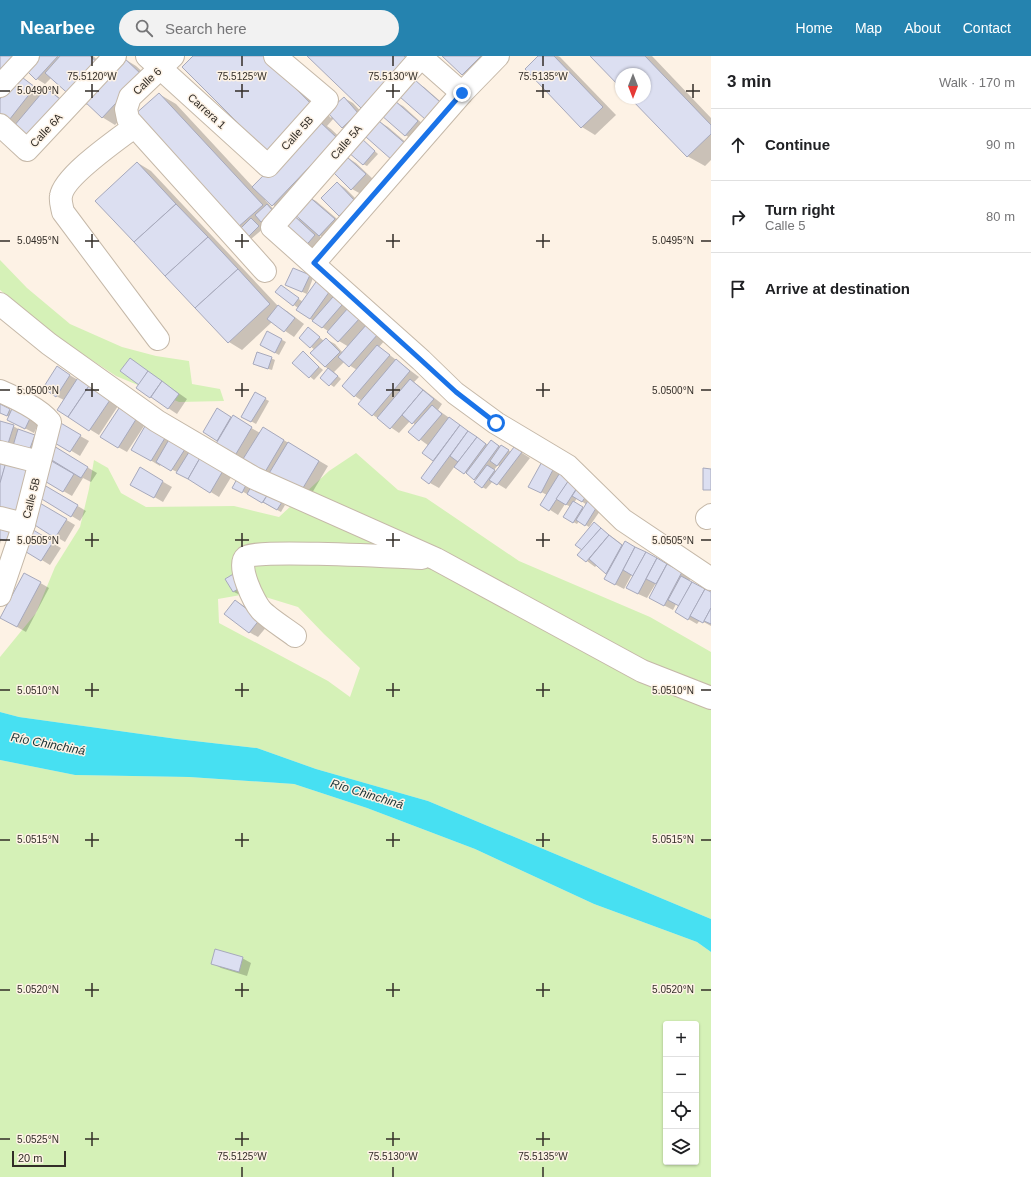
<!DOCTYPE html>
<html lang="en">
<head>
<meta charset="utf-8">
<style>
  body { margin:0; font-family:Helvetica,sans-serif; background:#f2f2f2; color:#202124 }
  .controls { position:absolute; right:12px; bottom:12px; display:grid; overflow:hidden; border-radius:4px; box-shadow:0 1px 3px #0004 }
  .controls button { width:36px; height:36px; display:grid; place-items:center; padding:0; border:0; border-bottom:1px solid #e0e0e0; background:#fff; color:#202124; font:20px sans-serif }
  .compass { position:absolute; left:615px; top:12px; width:36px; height:36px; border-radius:50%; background:#fff; box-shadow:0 1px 3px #0004; rotate:180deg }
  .scale { position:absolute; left:12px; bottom:10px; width:54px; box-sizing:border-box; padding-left:4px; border:2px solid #322d27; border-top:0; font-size:11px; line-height:14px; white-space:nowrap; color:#322d27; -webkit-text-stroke:3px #fdf2e5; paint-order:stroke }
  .stop { position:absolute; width:12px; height:12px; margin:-9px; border:3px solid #1a73e8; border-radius:50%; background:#fff }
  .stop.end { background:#1a73e8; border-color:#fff; box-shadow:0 1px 4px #0008 }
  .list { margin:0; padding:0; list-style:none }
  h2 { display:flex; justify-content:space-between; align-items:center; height:52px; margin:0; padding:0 16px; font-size:17px }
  h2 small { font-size:13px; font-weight:400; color:#757577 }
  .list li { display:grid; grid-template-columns:26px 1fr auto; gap:12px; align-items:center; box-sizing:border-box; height:72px; padding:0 16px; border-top:1px solid #e0e0e0 }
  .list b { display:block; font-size:15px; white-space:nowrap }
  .list p { margin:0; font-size:13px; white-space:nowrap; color:#757577 }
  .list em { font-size:13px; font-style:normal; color:#757577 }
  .icon { flex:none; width:22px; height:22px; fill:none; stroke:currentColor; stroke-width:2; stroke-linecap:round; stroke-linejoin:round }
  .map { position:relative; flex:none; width:711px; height:1121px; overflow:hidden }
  header { display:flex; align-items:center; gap:24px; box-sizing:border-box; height:56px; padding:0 20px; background:#2583af; color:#fff }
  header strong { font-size:19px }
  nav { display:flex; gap:22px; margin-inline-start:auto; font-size:14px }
  .search { width:280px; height:36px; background:#f2f2f2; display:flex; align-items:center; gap:10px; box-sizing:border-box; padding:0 14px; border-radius:22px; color:#757577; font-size:15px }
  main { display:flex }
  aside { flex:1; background:#fff }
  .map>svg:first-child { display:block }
  .green { fill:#d5f1b7; fill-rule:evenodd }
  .water { fill:#47e0f2 }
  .shadow { fill:#0003; fill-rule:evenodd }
  .building { fill:#dcdff1; stroke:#a7a9bc }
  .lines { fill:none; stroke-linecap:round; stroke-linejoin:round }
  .minor-casing { stroke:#c5b8a8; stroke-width:24 }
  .minor { stroke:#fff; stroke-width:22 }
  .route { stroke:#1a73e8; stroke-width:5 }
  .ticks { fill:none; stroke:#322d27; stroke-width:1.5 }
  .labels { text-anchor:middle; stroke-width:3; stroke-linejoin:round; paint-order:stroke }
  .street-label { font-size:11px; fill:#322d27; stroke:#fdf2e5 }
  .water-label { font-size:12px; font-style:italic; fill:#183134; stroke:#fdf2e5 }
  .ticks-label { font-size:10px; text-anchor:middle; fill:#322d27; stroke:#fdf2e5; stroke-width:3; stroke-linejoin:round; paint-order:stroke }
</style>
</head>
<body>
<header>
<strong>Nearbee</strong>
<div class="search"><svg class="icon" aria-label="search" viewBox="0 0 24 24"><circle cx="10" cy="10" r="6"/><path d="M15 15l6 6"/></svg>Search here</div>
<nav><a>Home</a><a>Map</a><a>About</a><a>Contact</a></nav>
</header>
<main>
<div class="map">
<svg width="711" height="1121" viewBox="0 0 711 1121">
  <rect width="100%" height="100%" fill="#fdf2e5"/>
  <g class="green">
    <path d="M0,204L27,232L70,268L122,291L156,300L189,305L192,328L220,333L224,345L179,346L116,320L66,287L0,234Z"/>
    <path d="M356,397L398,434L426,442L519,505L650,561L711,596V863L428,745L316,713L257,692L177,683L19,661L0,656V601L36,557L55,511L80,471L89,433L94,404L108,412L121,437L146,451L234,450L279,461L329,415ZM252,537L298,551L324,578L360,612L350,641L328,625L219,567L218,543Z"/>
    <path d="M0,704L75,719L189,721L294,728L367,752L475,793L594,848L697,886L711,896V1121H0ZM666,968H696V1106H666Z"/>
  </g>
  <path class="water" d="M0,656L19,661L177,683L257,692L316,713L428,745L711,863V896L697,886L594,848L475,793L367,752L294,728L189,721L75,719L0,704Z"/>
  <g class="shadow">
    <path d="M0,0H93L110,15L123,2L136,10L155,27L115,69L102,61L88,47L87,49L73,41L51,22L45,28L37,23L26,13L19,20L43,36L46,33L55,38L73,53L42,90L0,61Z"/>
    <path d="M195,0H270L331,62L344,42L353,47L367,62L352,77L343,72L334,62L327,70L331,73L350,91L286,157L273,149L267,143L265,144L279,159L251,183L240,174L159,38L176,48L253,131L280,104Z"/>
    <path d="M309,0H410L414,25L424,31L448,52L414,27L394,45L403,50L426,71L414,84L405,79L382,58L379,61L362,51Z"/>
    <path d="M444,0H501L476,26L463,18Z"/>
    <path d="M540,0H558L560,1L616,59L595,79L582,71Z"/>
    <path d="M592,0H652L711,62V104L705,110L687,100L632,42H645V18H621V31Z"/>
    <path d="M380,66L388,71L415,94L393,104Z"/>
    <path d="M361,83L378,98L367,110L363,108Z"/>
    <path d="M348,102L356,107L374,124L361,138L352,133Z"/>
    <path d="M138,107L151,115L278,250L287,255L304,268L294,281L272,266L242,294L229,286Z"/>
    <path d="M338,127L346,133L363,150L348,164L339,159Z"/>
    <path d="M307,140L316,145L343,168L329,185L319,179L323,184L312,197L290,158L299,163Z"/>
    <path d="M309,220L313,222L307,238L291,231Z"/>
    <path d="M318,224L386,283L379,291L419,321L414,326L442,348L438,354L488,389L491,385L511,396L514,392L530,402L506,433L493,425L486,433L482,431L477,424L455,410L439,432L430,427L435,405L424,397L429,390L410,376L416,369L410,365L399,377L373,359L362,345L355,340L357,314L344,306L334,316L341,323L334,331L321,322L329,313L325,311L315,294L300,282L312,275L324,285L326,283L335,288L343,297L349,291L339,285L328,275L297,254L298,252L294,249L285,233L303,246ZM498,409L500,411L496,416L494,414Z"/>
    <path d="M268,276L286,286L279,299L261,289Z"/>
    <path d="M303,297L323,314L314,324L294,307Z"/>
    <path d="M271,302L275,304L272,314L258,310Z"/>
    <path d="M130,303L187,343L177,358L138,332L140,329Z"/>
    <path d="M66,317L78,324L79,322L118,350L99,379L58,354L64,344L56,340Z"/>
    <path d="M256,338L269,345L256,368L242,360Z"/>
    <path d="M124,347L233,418L219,441L181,418L161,408L160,410L132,393L146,371L144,370L127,396L118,391Z"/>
    <path d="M0,349L12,355L42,360L34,377L17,368L9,361L0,356Z"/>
    <path d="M217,354L232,362L233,361L260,377L263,372L328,410L309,442L245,403L243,407L219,385L204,376Z"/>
    <path d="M0,366L13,370L22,375L38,382L33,397L0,393Z"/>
    <path d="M59,368L89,385L80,400L50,382Z"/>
    <path d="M50,389L97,417L91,426L83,422L72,440L44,424L43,429L86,455L80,465L40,441L38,447L75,469L65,486L33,467L15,487L1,484L0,488V467L33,407Z"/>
    <path d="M544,404L602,452L589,471L579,465L577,468L564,461L571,451L565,448L558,459L541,448L547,439L530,430ZM577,442L587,449L584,453L574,447Z"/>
    <path d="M141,413L172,431L163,446L132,428Z"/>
    <path d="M237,425L253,430L285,449L281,456L234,431Z"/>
    <path d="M595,468L623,489L625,486L682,517L691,522L689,525L711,537V570L700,564L697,568L676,556L680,550L676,548L673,554L650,542L658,528L656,527L647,542L636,537L635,519L632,518L624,533L605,523L608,518L597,509L595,511L579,499L583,494Z"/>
    <path d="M30,474L61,492L50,509L19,490Z"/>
    <path d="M25,518L49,532L26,576L10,567Z"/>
    <path d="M227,524L247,533L238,538L234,536Z"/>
    <path d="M236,545L244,550L268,569L258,581L249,576Z"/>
    <path d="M242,902L251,907L247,920L221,912L212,907Z"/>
  </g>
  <g class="building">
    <path d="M0,0H17L0,20Z"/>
    <path d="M34,0H58L36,24L23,11Z"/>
    <path d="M60,0H90L101,10L73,42L45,17Z"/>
    <path d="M193,0H264L316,53L270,99L182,11Z"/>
    <path d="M307,0H404L408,3L361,52Z"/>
    <path d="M442,0H481L462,19Z"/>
    <path d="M538,0H554L603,51L581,72L525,13Z"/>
    <path d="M590,0H645L711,69V78L687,101L630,42H645V18H621V32Z"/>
    <path d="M123,1L142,19L102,62L82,43Z"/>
    <path d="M19,19L35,31L6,68L0,63V43Z"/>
    <path d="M415,24L440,46L425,63L400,41Z"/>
    <path d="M46,32L65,47L33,85L14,70Z"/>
    <path d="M159,37L263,149L237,172L133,60Z"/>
    <path d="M344,41L358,57L342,72L327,56Z"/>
    <path d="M394,44L418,65L405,80L381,59Z"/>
    <path d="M318,64L337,82L272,150L252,131Z"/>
    <path d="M379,65L407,89L392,104L366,81Z"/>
    <path d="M361,82L375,95L363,109L348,96Z"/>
    <path d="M347,101L366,118L351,134L333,116Z"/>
    <path d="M137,106L176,148L134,186L95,145Z"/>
    <path d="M337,126L355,145L339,160L321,142Z"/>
    <path d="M307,139L335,163L319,180L292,156Z"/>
    <path d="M176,148L208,181L165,220L134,186Z"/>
    <path d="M267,148L273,155L261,166L255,159Z"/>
    <path d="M290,156L315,179L303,193L277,171Z"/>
    <path d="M251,162L259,170L247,182L239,174Z"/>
    <path d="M208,181L238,213L195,252L165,220Z"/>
    <path d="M293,212L310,219L302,236L285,229Z"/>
    <path d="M238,213L270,248L228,287L195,252Z"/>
    <path d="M318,223L332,232L310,263L296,254Z"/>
    <path d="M281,229L299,242L293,250L275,236Z"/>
    <path d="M339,234L348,242L322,272L312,265Z"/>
    <path d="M278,249L295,262L284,276L267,263Z"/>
    <path d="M348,252L360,262L338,286L327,276Z"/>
    <path d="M367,268L378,278L349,311L338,301Z"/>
    <path d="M308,271L320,281L310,292L299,282Z"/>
    <path d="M267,275L282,283L275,297L260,289Z"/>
    <path d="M326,282L340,296L325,311L310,297Z"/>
    <path d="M377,289L390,299L354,341L342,330Z"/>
    <path d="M303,295L319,311L309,322L292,307Z"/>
    <path d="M257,296L272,301L268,313L253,308Z"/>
    <path d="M130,302L148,315L139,329L120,315Z"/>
    <path d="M396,303L410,315L372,360L358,348Z"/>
    <path d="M57,310L70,319L56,341L43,332Z"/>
    <path d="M328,312L338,320L329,330L320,322Z"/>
    <path d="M148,315L162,325L150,342L136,332Z"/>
    <path d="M79,320L90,328L68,361L57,354Z"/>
    <path d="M410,323L423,334L390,373L377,362Z"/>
    <path d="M162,325L179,338L168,353L151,341Z"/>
    <path d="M89,330L110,344L89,375L68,361Z"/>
    <path d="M423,334L434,343L412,368L402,359Z"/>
    <path d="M255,336L266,342L251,366L241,361Z"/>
    <path d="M15,346L34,354L25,373L7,364Z"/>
    <path d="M123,346L140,357L118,392L100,381Z"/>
    <path d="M0,348L10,353L7,360L0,357Z"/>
    <path d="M432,349L442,358L419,385L408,376Z"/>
    <path d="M217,352L231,361L217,385L203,376Z"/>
    <path d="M233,359L252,371L233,403L214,391Z"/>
    <path d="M449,361L460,369L433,405L422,397Z"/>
    <path d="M0,365L14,369L6,394L0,392Z"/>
    <path d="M148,365L168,377L151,405L131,394Z"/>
    <path d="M59,366L81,379L70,396L48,383Z"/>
    <path d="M460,369L468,375L429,428L421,422Z"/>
    <path d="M263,371L284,384L265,416L243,403Z"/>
    <path d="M18,373L35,379L29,395L13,390Z"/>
    <path d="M468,375L477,381L458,406L450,400Z"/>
    <path d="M171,380L187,390L171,415L156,406Z"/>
    <path d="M477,381L486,388L464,418L454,411Z"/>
    <path d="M491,384L499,390L474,424L466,417Z"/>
    <path d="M288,386L319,405L300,437L268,419Z"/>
    <path d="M49,387L88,411L81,422L42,398Z"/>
    <path d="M501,389L509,394L497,410L490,405Z"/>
    <path d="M514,391L522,396L497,429L489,424Z"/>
    <path d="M189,396L200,402L188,423L176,417Z"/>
    <path d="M0,397L8,399L0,428Z"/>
    <path d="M8,399L34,406L19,465L0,461V427Z"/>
    <path d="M200,402L224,413L210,437L188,423Z"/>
    <path d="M544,402L556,408L541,437L528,431Z"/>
    <path d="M48,403L74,418L63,436L38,421Z"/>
    <path d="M487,409L495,414L482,432L474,426Z"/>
    <path d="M140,411L163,425L154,442L130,429Z"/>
    <path d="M703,412L711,413V434H703Z"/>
    <path d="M561,415L571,421L549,455L540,449Z"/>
    <path d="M571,421L580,427L566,449L556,443Z"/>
    <path d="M237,423L246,429L242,437L232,432Z"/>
    <path d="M39,426L78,449L71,461L32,437Z"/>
    <path d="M580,428L590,434L582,446L572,440Z"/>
    <path d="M252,429L268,438L262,447L247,438Z"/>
    <path d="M268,438L282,446L277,454L263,446Z"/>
    <path d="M589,443L598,449L585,470L576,464Z"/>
    <path d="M573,445L583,451L573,467L563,461Z"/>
    <path d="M38,446L67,463L55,482L27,464Z"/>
    <path d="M0,466L16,468L11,486L0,483Z"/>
    <path d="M594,466L601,472L582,494L575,489Z"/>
    <path d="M30,472L53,486L41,505L18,491Z"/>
    <path d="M601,472L609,479L586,506L577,499Z"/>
    <path d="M609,479L622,489L606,518L589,503Z"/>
    <path d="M625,485L635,491L615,529L604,523Z"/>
    <path d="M635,491L646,496L633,520L623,514Z"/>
    <path d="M646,496L657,502L638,538L626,532Z"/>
    <path d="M657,502L667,508L656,528L646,523Z"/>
    <path d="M667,508L682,516L664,550L649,542Z"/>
    <path d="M24,517L41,526L17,571L0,562Z"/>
    <path d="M235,517L243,530L233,536L225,523Z"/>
    <path d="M681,520L692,526L679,550L668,544Z"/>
    <path d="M692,526L705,533L688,564L675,556Z"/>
    <path d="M705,533L711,536V552L703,567L690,560Z"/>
    <path d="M235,544L260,563L249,577L224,558Z"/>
    <path d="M711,552V568L704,565Z"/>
    <path d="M215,893L243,901L239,916L211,908Z"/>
  </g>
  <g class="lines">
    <g class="minor-casing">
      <g id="minor">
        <path d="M147,0L268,110L327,44L275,0"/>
        <path d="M173,0L130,41L126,53L128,63L265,215"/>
        <path d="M420,0L462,37"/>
        <path d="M421,1L272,171L421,304L455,337L496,367L568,410L623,464L711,523"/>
        <path d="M0,30L28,0"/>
        <path d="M0,69L27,94L115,0"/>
        <path d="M134,71C117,84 64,120 61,140C60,145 62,151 63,156L158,283"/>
        <path d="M314,207L462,37L498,0"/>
        <path d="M0,248L49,288L157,365L254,422L436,503L642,615L711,642"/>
        <path d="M0,335C16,342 40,353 50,366L24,468L0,539"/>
        <path d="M0,396L39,406"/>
        <path d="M0,462L24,468"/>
        <path d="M707,462L711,459"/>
        <path d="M295,580C286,573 268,562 261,554C254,546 236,509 246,501C255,493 400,501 422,502"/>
      </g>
    </g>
    <use href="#minor" class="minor"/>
  </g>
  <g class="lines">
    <path class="route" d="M462,37L314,207L421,304L456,336L496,367"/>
  </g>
  <path class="ticks" d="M92,0V10M242,0V10M393,0V10M543,0V10M92,28V42M242,28V42M393,28V42M543,28V42M693,28V42M0,35H10M85,35H99M235,35H249M386,35H400M536,35H550M686,35H700M92,178V192M242,178V192M393,178V192M543,178V192M0,185H10M85,185H99M235,185H249M386,185H400M536,185H550M701,185H711M92,327V341M242,327V341M393,327V341M543,327V341M0,334H10M85,334H99M235,334H249M386,334H400M536,334H550M701,334H711M92,477V491M242,477V491M393,477V491M543,477V491M0,484H10M85,484H99M235,484H249M386,484H400M536,484H550M701,484H711M92,627V641M242,627V641M393,627V641M543,627V641M0,634H10M85,634H99M235,634H249M386,634H400M536,634H550M701,634H711M92,777V791M242,777V791M393,777V791M543,777V791M0,784H10M85,784H99M235,784H249M386,784H400M536,784H550M701,784H711M92,927V941M242,927V941M393,927V941M543,927V941M0,934H10M85,934H99M235,934H249M386,934H400M536,934H550M701,934H711M92,1076V1090M242,1076V1090M393,1076V1090M543,1076V1090M0,1083H10M85,1083H99M235,1083H249M386,1083H400M536,1083H550M242,1111V1121M393,1111V1121M543,1111V1121"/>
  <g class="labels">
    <g class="street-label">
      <text transform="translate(147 25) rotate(-43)" y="4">Calle 6</text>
      <text transform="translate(207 55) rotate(42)" y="4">Carrera 1</text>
      <text transform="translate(46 74) rotate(-47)" y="4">Calle 6A</text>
      <text transform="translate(297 77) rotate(-48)" y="4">Calle 5B</text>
      <text transform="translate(346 86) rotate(-49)" y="4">Calle 5A</text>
      <text transform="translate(31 442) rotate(-76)" y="4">Calle 5B</text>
    </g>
    <g class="water-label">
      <text transform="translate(48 688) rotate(11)" y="4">Río Chinchiná</text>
      <text transform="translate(367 738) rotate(17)" y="4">Río Chinchiná</text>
    </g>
  </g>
  <g class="ticks-label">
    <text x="92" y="24">75.5120°W</text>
    <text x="242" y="24">75.5125°W</text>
    <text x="393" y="24">75.5130°W</text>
    <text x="543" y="24">75.5135°W</text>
    <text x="38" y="38">5.0490°N</text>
    <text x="673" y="188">5.0495°N</text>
    <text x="38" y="188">5.0495°N</text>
    <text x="673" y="338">5.0500°N</text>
    <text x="38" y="338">5.0500°N</text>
    <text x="673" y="488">5.0505°N</text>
    <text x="38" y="488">5.0505°N</text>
    <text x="673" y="638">5.0510°N</text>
    <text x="38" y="638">5.0510°N</text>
    <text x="673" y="787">5.0515°N</text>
    <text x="38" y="787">5.0515°N</text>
    <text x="673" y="937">5.0520°N</text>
    <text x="38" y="937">5.0520°N</text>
    <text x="38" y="1087">5.0525°N</text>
    <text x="242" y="1104">75.5125°W</text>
    <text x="393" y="1104">75.5130°W</text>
    <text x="543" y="1104">75.5135°W</text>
  </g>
</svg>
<div class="controls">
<button>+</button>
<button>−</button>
<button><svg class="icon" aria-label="locate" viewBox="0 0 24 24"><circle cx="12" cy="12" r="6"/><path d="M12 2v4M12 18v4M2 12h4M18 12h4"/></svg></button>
<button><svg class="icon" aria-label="layers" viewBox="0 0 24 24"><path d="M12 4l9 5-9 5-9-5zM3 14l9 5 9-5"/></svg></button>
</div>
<svg class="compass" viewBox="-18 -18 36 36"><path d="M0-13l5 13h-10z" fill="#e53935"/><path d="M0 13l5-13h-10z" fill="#757577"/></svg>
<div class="scale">20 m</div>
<div class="stop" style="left:496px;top:367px"></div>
<div class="stop end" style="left:462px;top:37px"></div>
</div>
<aside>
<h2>3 min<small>Walk · 170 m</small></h2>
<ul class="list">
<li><svg class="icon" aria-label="ahead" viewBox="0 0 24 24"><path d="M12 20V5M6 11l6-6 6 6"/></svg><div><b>Continue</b></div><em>90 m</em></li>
<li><svg class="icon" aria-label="right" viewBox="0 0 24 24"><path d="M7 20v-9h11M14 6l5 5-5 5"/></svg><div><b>Turn right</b><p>Calle 5</p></div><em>80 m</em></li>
<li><svg class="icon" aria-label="arrive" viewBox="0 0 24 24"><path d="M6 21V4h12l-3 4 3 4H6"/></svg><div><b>Arrive at destination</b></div></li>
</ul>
</aside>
</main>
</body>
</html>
